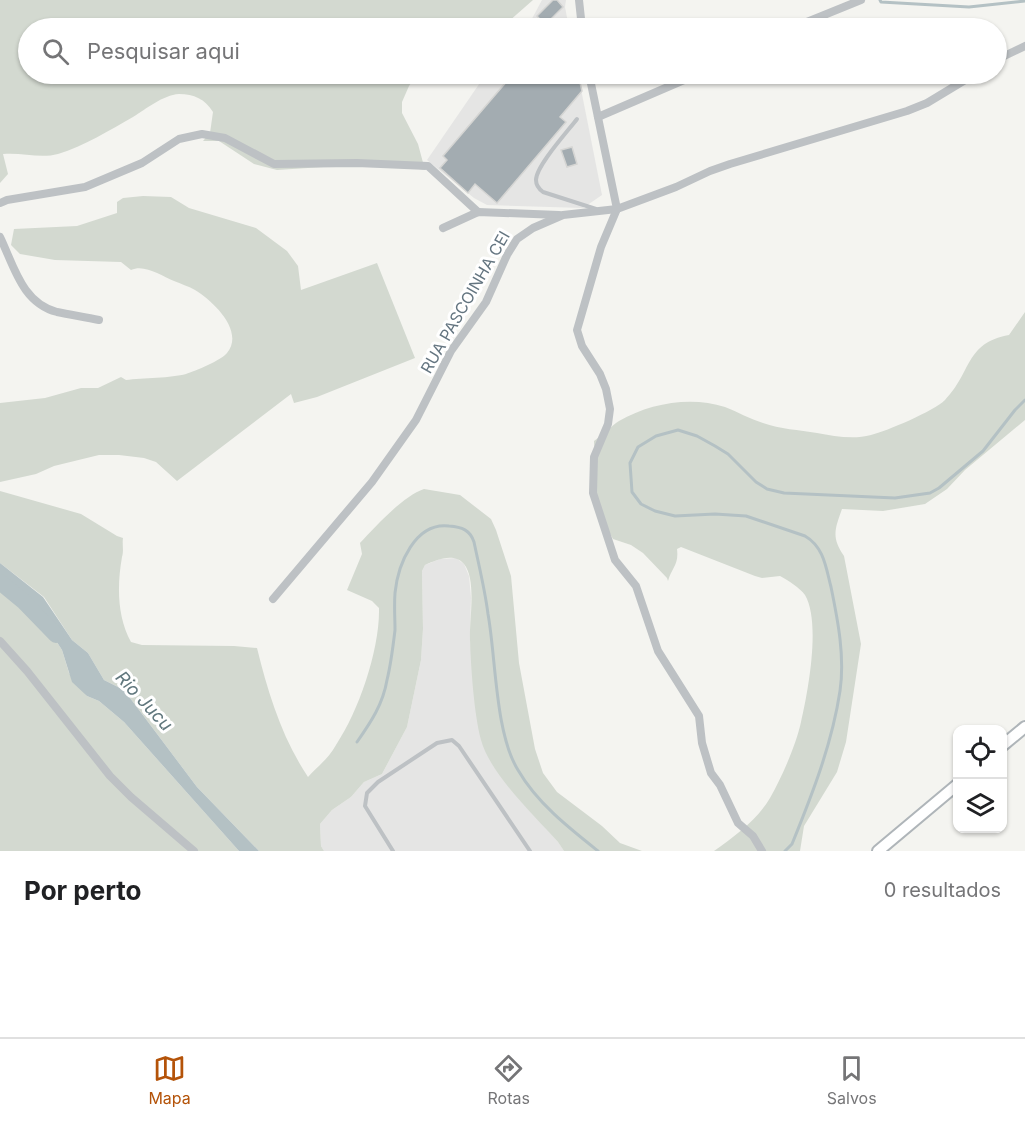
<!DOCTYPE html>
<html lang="pt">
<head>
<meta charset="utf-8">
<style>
  body { margin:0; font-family:Inter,sans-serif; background:#f6f6f6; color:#202124 }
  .controls { position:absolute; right:18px; bottom:18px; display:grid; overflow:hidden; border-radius:12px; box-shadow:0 2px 4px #0004 }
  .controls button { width:54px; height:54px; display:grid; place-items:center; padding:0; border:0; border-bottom:2px solid #e0e0e0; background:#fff; color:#202124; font:30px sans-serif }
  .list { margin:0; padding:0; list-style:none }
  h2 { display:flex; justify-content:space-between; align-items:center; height:78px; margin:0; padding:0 24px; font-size:26px }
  h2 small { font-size:20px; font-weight:400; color:#757577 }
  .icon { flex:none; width:33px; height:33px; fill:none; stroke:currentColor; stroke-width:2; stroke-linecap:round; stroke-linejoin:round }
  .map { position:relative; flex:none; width:1025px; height:851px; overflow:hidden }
  .search { position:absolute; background:#fff; box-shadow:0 2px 4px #0004; left:18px; right:18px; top:18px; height:66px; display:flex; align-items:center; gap:15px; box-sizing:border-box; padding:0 21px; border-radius:33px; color:#757577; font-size:22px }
  .sheet { height:186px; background:#fff }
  nav { display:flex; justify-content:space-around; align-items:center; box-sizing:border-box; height:84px; border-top:2px solid #e0e0e0; background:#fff; font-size:16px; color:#757577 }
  nav a { display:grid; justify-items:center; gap:3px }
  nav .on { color:#b45309 }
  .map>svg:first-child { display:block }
  .built { fill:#e5e5e4 }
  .green { fill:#d3d9d0 }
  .water { fill:#b4c1c4 }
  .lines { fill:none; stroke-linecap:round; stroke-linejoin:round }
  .stream { stroke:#b4c1c4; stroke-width:3 }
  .river { stroke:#b4c1c4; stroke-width:16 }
  .building { fill:#a3acb1; stroke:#d5d5d3; stroke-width:1.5 }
  .secondary-casing { stroke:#afb5b9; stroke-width:14 }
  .lane { stroke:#bdc1c4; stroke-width:4 }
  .street { stroke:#bdc1c4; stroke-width:8 }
  .secondary { stroke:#fff; stroke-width:10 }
  .labels { text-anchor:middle; stroke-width:6; stroke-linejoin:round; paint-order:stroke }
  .street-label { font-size:16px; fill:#647580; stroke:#fff }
  .water-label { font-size:18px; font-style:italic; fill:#60777d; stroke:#fff }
</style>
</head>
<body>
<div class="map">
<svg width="1025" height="851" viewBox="0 0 1025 851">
  <rect width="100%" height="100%" fill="#f4f4f0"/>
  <g class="built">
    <path d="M542,0H566L565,7L569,28H527Z"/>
    <path d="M486,74H578L602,195L583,208L487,205L474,198L427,160Z"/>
    <path d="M456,558L464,564L469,576L471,597L470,639L482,742L513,791L558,842L564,851H324L321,846L320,824L332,810L351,797L364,782L382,774L407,727L421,660L423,629L422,571L425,565L440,559Z"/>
  </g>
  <g class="green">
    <path d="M0,0H533L501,28H28V74H417L409,86L402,102V113L418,144L425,170L407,167L354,165L277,170L254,164L219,141H203L210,133L213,112C205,99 194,94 179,94C163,95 146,109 133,117C110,130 84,146 58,154C40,159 21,152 3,154L8,174L0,183Z"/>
    <path d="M143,196L171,197L189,208L256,228L287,251L298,266L301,290L377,263L415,358L317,397L294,403L291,394L177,481L156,462L144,458L119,455H99L54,466L36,474L0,482V403L45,398L81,388H98L121,377L126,380C142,378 172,378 186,374C195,371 222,360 227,353C245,331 213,301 195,290C188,286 181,284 174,281C161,276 145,264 131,270L121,262L55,260L20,254L11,245L14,229L77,226L117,213V202L123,198Z"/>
    <path d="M1025,312V420L965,470L947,489L925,504L883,511L842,509C835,529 831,537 844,556L861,644L846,742L837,772L804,826L800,851H714C735,836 757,820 770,798C782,777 796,745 801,722C808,692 821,622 805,595C800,588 788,580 780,576L762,578L755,576L681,547L677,549C679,565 672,567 668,581L667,578L643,553L631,545L613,539L609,532L596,497L594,441C603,435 611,426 619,421C650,403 691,396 725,407C738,412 750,419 763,423C780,429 799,430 817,433C834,436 853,440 871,435C887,431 934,411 945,400C972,372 965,343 1009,335Z"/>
    <path d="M424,489L460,495L491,519L496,530L511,576L519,663L535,749L543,773L557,792L602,826L620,843L642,851H564L558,842C535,816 490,774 481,740C474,713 471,669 470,640C469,620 477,580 464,564C454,552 436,560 425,565L422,571L423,629L421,660L407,727L382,774L364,782L351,797L332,810L320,824L321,846L324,851H259L197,787L124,690L104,680L88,653L72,640L44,597L0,563V491L81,514L117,536L123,538C122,544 124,551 122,557C117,585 117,617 131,642L142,645L234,646L257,648C268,693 282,738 308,777C318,766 329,758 336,745C359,711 380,649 379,608L372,601L347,590L362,554L360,543C376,526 403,496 424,489Z"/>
    <path d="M0,579L20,592L33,605L62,650L69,673L87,696L99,701L124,722L239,851H0Z"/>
  </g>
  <path class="water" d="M0,563L43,597L72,640L88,653L104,680L124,690L197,787L259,851H239L124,722L99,701L87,696L72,682L62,650L33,605L20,592L0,579Z"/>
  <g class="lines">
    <g class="stream">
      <path d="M880,0L881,2L969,7L1025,1"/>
      <path d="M357,742C371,722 383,704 387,680C391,664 393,647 395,630C395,618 394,606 395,593C398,564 415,522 449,526C462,527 470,530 474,542C479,566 485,590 488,614C496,658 495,733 518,770C537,803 569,828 598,851"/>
      <path d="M785,851L792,844C812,795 832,744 840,691C845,657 838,621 831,587C826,568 824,547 805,536L746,516L715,514L675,516L655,511L641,504L632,492L630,463L638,447L656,436L678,430L697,436L715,446L728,454L756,482L767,489L784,493L895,498L930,493L939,488L983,451L1015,410L1025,400"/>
    </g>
    <path class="river" d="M0,582L23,601L56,635"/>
  </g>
  <g class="building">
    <path d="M553,0H557L563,7L545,25L537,16Z"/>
    <path d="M513,74H578L582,91L560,117L566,122L497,203L475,184L468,193L440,168L447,160L443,156Z"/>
    <path d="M572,147L577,164L567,167L561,150Z"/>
  </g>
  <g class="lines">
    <g class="secondary-casing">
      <g id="secondary">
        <path d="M1002,746L1025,727"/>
        <path d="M878,851L958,784"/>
      </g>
    </g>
    <g class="lane">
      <path d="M577,119C568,131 536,166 536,180C536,186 539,189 543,192L596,209"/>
      <path d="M393,851L365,806L367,793L378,782L437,743L452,740L459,746L530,851"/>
    </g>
    <g class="street">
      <path d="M579,0L582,28"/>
      <path d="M792,28L861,0"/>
      <path d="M996,60L1025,46"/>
      <path d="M589,74L617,209L601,247L577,330L582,346L600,374L606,389L610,409L608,424L594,457L593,493L615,560L636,586L658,651L699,716L702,743L711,773L720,785L738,823L753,836L762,851"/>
      <path d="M598,117L698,74"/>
      <path d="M0,203L7,200L85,187L142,163L179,139L202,134L225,138L274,164L357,163L428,166L478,212"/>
      <path d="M443,228L478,212L559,215"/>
      <path d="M0,237C14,266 22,303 57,312C71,315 85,317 99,320"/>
      <path d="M273,599L372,482L416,420L451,351L486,302L507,255L517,239L533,228L563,215L617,209L676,187L710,171L730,164L907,111L927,103L975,74"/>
      <path d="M0,641L27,671L110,776L131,797L194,851"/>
    </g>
    <use href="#secondary" class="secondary"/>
  </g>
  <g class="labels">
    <g class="street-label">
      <text transform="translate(465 302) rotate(-60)" y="6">RUA PASCOINHA CEI</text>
    </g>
    <g class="water-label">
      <text transform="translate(144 701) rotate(47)" y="6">Rio Jucu</text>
    </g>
  </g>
</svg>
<div class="controls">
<button><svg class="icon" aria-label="locate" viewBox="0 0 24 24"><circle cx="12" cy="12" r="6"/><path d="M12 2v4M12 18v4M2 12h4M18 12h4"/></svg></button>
<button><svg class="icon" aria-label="layers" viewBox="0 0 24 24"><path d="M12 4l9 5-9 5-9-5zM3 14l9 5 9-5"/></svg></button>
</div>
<div class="search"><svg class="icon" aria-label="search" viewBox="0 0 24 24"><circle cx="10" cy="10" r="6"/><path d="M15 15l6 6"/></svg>Pesquisar aqui</div>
</div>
<section class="sheet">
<h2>Por perto<small>0 resultados</small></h2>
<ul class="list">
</ul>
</section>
<nav>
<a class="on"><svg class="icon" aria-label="map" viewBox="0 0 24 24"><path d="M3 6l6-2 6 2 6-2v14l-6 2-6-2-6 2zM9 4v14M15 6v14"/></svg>Mapa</a>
<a><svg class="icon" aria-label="directions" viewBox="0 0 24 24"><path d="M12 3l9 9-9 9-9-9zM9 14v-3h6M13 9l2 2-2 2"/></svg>Rotas</a>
<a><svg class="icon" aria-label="saved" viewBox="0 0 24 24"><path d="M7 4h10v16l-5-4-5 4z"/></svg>Salvos</a>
</nav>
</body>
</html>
